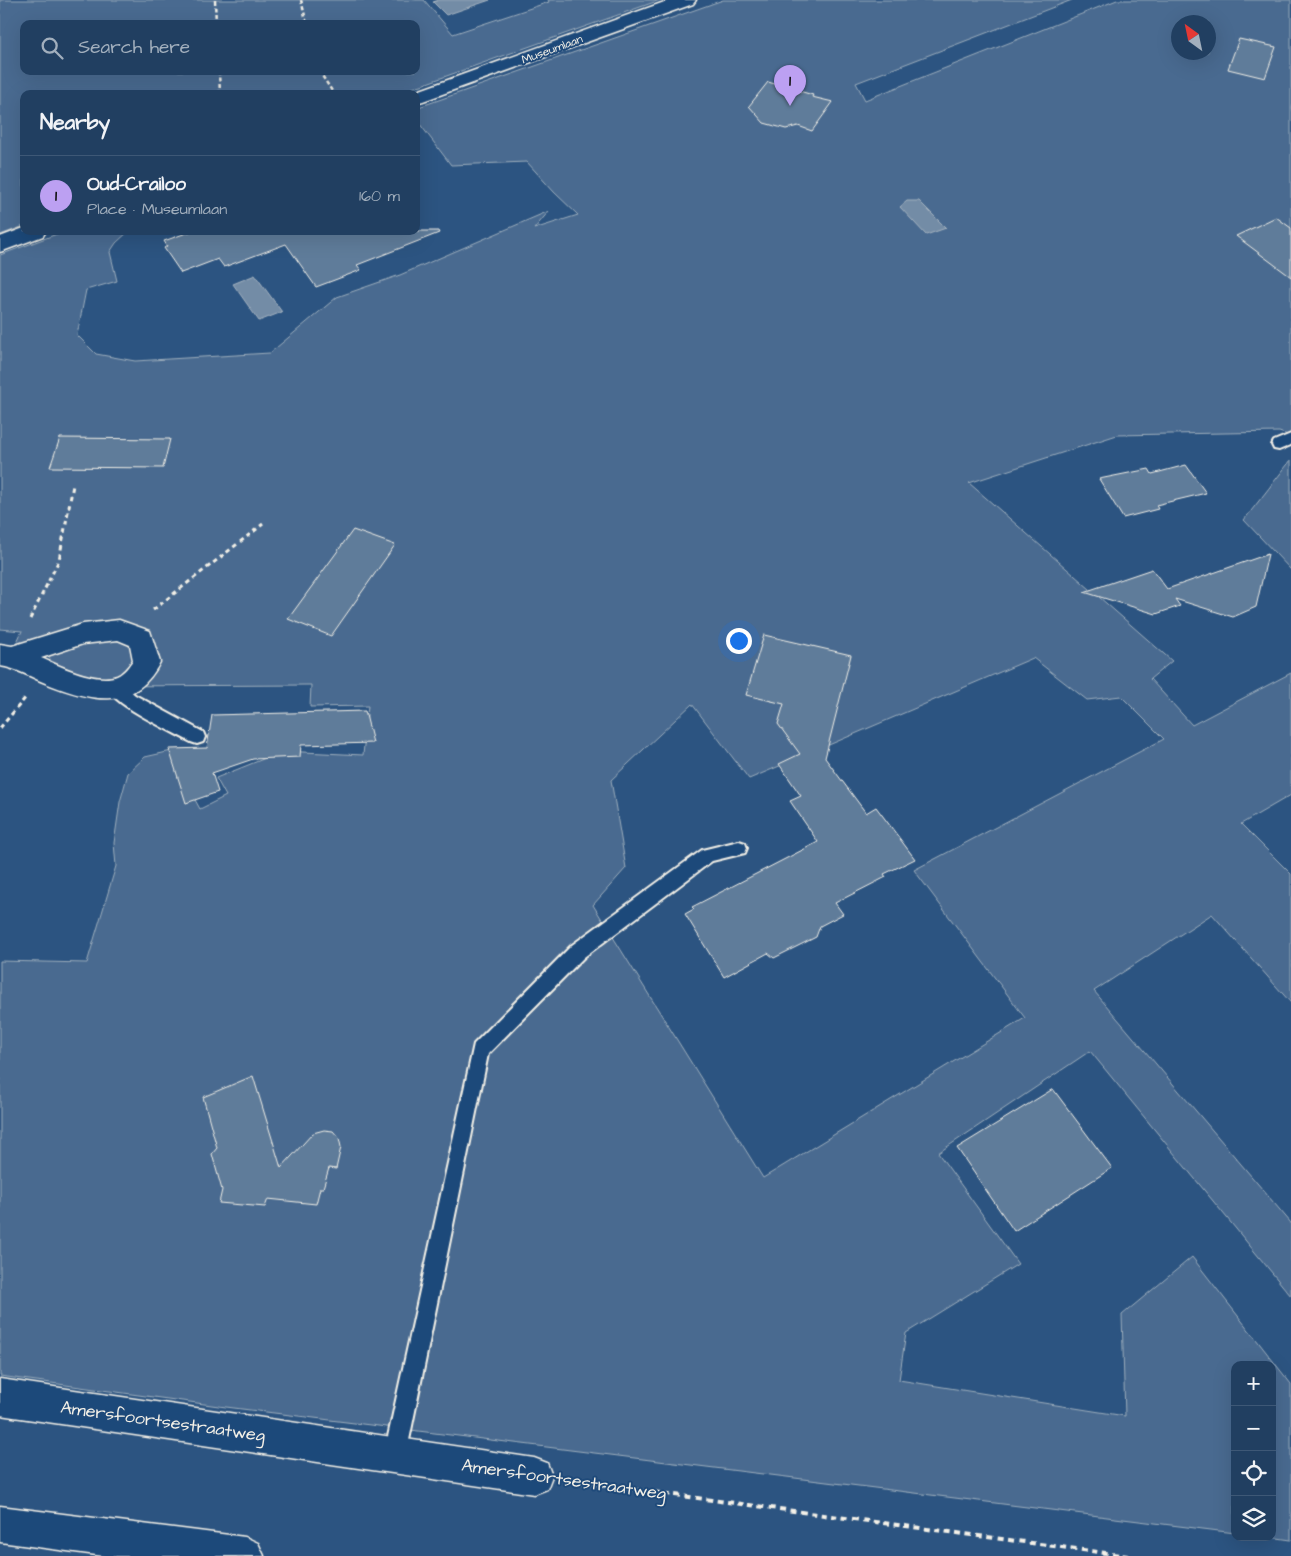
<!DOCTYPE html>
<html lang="en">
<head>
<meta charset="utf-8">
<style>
  body { margin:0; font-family:"Architects Daughter",sans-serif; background:#294667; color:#f1f3f6 }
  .controls { position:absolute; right:15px; bottom:15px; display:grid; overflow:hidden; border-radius:10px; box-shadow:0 5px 20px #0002 }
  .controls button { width:45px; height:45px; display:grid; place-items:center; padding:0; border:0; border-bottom:1px solid #3e5876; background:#213f61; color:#f1f3f6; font:25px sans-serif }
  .compass { position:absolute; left:1171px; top:15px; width:45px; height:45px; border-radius:50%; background:#213f61; box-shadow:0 5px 20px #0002; rotate:327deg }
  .you { position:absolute; left:738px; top:640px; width:18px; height:18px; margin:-12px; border:4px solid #fff; border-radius:50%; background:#1a73e8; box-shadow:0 0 0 8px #1a73e833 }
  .badge { display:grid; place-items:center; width:32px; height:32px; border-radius:50%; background:#bca0f2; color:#111; font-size:16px; font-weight:700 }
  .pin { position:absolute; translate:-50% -41px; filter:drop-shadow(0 1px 2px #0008) }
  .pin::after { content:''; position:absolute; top:26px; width:18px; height:15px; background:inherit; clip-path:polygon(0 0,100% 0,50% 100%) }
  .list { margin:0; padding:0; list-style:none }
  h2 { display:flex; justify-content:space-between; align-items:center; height:65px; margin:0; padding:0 20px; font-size:21px }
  h2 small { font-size:16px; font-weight:400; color:#a2afbd }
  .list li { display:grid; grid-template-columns:32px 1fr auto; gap:15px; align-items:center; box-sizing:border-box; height:80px; padding:0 20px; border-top:1px solid #3e5876 }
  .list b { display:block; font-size:19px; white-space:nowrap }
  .list p { margin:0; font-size:16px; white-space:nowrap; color:#a2afbd }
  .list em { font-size:16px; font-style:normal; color:#a2afbd }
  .icon { flex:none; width:28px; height:28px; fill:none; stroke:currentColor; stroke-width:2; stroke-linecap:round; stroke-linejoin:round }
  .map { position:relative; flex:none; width:1291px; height:1556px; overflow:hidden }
  .search { position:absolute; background:#213f61; box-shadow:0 5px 20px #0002; left:20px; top:20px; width:400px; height:55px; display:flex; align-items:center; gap:12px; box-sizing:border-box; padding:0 18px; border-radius:10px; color:#a2afbd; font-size:19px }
  .panel { position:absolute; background:#213f61; box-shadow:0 5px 20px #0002; left:20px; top:90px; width:400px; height:145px; border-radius:10px }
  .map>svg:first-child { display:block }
  .green { fill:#496b90; stroke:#9eaebc; fill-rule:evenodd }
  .water { fill:#738ca6; stroke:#a7b4c0 }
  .building { fill:#5e7b9a; stroke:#f4f1e8 }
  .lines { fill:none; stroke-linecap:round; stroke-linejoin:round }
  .service-casing { stroke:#f4f1e8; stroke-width:4 }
  .minor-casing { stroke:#f4f1e8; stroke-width:3 }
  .motorway-casing { stroke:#f4f1e8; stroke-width:3 }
  .path-far2 { stroke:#f4f1e8; stroke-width:2.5; stroke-dasharray:4 2.5; stroke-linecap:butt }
  .path-far1 { stroke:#f4f1e8; stroke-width:3; stroke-dasharray:4.5 4; stroke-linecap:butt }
  .path { stroke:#f4f1e8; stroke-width:4; stroke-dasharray:6 4.5; stroke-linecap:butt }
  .service { fill:#1f4a7a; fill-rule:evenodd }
  .minor { fill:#1f4a7a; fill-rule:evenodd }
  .motorway { fill:#1f4a7a; fill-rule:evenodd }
  .labels { text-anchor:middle; stroke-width:4; stroke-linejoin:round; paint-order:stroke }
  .far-street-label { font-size:12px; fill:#f4f1e8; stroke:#1f4a7a }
  .near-street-label { font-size:18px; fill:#f4f1e8; stroke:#1f4a7a }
</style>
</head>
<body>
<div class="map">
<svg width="1291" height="1556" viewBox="0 0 1291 1556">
  <rect width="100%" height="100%" fill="#2c5481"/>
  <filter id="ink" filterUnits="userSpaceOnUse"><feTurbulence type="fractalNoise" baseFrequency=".02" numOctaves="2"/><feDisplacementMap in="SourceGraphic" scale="10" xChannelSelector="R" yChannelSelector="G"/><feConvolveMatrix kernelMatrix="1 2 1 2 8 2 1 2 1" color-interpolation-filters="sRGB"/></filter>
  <g filter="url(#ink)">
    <g class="green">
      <path d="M0,0H424L453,34L549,2L548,0H660L396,94H24V226L0,235ZM24,24H416V71H24Z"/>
      <path d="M723,0H1072L856,83L865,100L1117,0H1291V436L1279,432L1117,435L969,483L1172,661L1150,679L1192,725L1291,673V795L1241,824L1291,874V1003L1212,914L1094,991L1291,1223V1296L1090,1051L938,1153L1018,1264L906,1333L899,1380L1125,1416L1122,1315L1192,1257L1291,1384V1540L1270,1537H1272V1365H1235V1533L226,1407L0,1376V961L87,963L116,866L114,843L120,802L128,773L145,757L176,750L175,763L200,809L226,796L216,778L283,751L363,755L368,706L310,707L311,685L107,686L54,667L49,657L11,655L22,631L0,629V255L65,231H129L116,243L110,252L117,281L86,290L77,335L96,354L135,361L270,353L337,297L400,275L549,211L534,229L578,215L554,192L527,162L451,165L416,119V108ZM1178,22H1208V52H1178ZM1033,658L1087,700L1121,696L1164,739L914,870L1025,1018L763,1178L593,905L626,868L611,780L692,704L749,779Z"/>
      <path d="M1291,460V570L1244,520Z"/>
    </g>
    <g class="water">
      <path d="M439,0H490L446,15L433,2Z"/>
      <path d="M907,201H919L946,228L926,235L900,207Z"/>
      <path d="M255,275L282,312L259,321L233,284Z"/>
    </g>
    <g class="building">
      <path d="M1239,39L1276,47L1265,78L1228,69Z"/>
      <path d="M768,82L813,95L812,97L833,102L812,131L798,126L786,129L764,123L749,106Z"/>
      <path d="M1276,217L1291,228V277L1236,236Z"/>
      <path d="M192,231H438L439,233L357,265L361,270L316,287L286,244L224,267L218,259L181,273L164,248L167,246L164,241Z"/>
      <path d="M60,438L170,439L163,468L50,467Z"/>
      <path d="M1186,465L1206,493L1156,505L1158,509L1123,518L1099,479L1149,469L1152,474Z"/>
      <path d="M353,530L395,545L331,636L288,619Z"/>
      <path d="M1268,554L1256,607L1233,617L1175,599L1180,606L1156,614L1084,592L1152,569L1167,589Z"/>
      <path d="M764,635L851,655L825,758L866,813L876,807L915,859L884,874L886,877L835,903L843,914L820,926L816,937L774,958L768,953L724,977L685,914L694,909L692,907L818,842L790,801L801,796L779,764L800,754L778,724L784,704L746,695Z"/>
      <path d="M365,711L373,743L301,745L300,757L253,759L212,773L218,792L186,803L169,749L207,748L212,715Z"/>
      <path d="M253,1076L281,1168L313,1133L324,1130L333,1131L339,1138L341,1147L336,1169L329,1168L323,1188H320L316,1204L268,1199L265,1207L219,1203L222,1190L212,1154L217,1148L203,1097Z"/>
      <path d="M1053,1089L1112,1168L1014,1231L957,1148Z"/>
    </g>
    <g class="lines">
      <g class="service-casing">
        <g id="service">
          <path d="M1291,434V445L1279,450L1274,449L1272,445L1274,441Z"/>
          <path d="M115,682L121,683L135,695L203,732L205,737L203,742L197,744L191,742C171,731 117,707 107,688L109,683Z"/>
          <path d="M739,841L745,843L747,848L745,853L712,861L584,957L488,1054L406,1455L403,1463L395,1466L387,1463L384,1455L474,1044L572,945L702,850Z"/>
        </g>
      </g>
      <g class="minor-casing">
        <g id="minor">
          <path d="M670,0H696L693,4L423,101L416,103V94H409Z"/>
          <path d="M24,228V231H46L43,236L0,252V237Z"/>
          <path d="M119,620L150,631L160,662C134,714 87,700 43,682C29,676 15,668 0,666V644L12,646L83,624ZM118,640L130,645L133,660C129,666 124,673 117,676C96,684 60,666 41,658L83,644Z"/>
          <path d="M0,1379L534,1458L547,1463L552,1476L547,1489L534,1494L0,1415Z"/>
        </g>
      </g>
      <g class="motorway-casing">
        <path id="motorway" d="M0,1506L245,1537L258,1543L264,1556H104L0,1542Z"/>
      </g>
      <g class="path-far2">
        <path d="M215,0L216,24"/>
        <path d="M301,0L307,24"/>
        <path d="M219,71L220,94"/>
        <path d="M319,71L334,94"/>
      </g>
      <g class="path-far1">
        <path d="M153,610L263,524"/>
        <path d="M30,619L59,560L73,485"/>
        <path d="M0,728L27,696"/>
      </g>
      <path class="path" d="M571,1481L1128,1556"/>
      <use href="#service" class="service"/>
      <use href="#minor" class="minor"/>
      <use href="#motorway" class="motorway"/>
    </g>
  </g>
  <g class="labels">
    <g class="far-street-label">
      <text transform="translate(552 49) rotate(-20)" y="4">Museumlaan</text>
    </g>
    <g class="near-street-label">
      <text transform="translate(163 1421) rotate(8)" y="6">Amersfoortsestraatweg</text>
      <text transform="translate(564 1479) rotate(8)" y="6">Amersfoortsestraatweg</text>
    </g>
  </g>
</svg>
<div class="controls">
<button>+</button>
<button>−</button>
<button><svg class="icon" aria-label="locate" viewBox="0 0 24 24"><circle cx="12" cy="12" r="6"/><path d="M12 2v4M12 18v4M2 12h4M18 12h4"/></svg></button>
<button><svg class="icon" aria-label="layers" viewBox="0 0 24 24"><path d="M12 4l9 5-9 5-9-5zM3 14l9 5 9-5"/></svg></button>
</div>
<svg class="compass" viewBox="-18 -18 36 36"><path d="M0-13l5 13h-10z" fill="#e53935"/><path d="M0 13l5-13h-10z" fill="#a2afbd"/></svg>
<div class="you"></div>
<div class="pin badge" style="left:790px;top:106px">1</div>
<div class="search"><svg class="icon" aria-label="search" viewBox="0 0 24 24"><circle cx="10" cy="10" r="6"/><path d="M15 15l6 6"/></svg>Search here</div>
<section class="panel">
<h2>Nearby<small></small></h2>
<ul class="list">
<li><span class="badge">1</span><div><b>Oud-Crailoo</b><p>Place · Museumlaan</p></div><em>160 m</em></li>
</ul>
</section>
</div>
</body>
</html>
